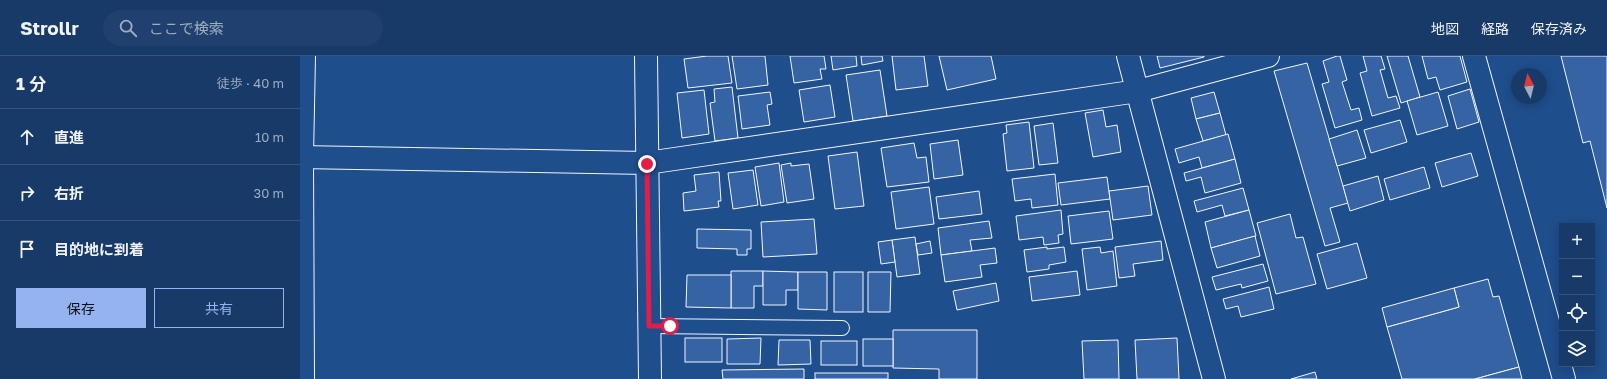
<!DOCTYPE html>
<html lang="ja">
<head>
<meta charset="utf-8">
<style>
  body { margin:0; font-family:"Golos Text","Noto Sans JP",sans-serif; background:#20416f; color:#f1f3f6 }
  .controls { position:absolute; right:12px; bottom:12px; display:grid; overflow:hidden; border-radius:0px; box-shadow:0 2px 10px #0003 }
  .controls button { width:36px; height:36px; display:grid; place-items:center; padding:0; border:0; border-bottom:1px solid #36547d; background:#173a69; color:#f1f3f6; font:20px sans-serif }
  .compass { position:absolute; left:1211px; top:12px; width:36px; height:36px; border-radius:50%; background:#173a69; box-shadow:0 2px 10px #0003; rotate:353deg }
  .stop { position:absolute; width:12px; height:12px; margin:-9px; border:3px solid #e11d48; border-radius:50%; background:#fff }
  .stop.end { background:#e11d48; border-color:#fff; box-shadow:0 1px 4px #0008 }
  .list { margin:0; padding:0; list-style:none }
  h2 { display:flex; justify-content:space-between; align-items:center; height:52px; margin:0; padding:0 16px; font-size:17px }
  h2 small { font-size:13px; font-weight:400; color:#9eadc0 }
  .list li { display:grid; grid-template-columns:26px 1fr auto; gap:12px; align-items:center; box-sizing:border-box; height:56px; padding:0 16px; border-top:1px solid #36547d }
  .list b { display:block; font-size:15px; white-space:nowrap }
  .list em { font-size:13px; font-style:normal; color:#9eadc0 }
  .actions { display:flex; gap:8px; padding:12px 16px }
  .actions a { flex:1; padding:9px 0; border:1px solid #95b2f1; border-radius:0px; text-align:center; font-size:14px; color:#95b2f1 }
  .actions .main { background:#95b2f1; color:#111 }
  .icon { flex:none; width:22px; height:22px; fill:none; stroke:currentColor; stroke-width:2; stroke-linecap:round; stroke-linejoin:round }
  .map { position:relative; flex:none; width:1307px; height:323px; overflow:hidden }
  header { display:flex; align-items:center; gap:24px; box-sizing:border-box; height:56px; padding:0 20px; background:#173a69; border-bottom:1px solid #36547d }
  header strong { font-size:19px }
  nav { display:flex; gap:22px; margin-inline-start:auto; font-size:14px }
  .search { width:280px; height:36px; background:#20416f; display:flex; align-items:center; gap:10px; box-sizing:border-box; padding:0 14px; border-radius:22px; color:#9eadc0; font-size:15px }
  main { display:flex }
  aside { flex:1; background:#173a69 }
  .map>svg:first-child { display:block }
  .building { fill:#3563a3; stroke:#f2f6ff }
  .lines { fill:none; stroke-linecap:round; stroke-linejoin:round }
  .service-casing { stroke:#f2f6ff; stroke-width:16 }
  .minor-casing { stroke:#f2f6ff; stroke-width:24 }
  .tertiary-casing { stroke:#f2f6ff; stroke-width:24 }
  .service { stroke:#1f4e8c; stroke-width:14 }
  .minor { stroke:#1f4e8c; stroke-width:22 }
  .tertiary { stroke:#1f4e8c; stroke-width:22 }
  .route { stroke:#e11d48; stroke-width:5 }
</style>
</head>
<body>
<header>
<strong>Strollr</strong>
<div class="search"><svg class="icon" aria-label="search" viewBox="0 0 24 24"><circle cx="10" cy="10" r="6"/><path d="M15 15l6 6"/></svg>ここで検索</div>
<nav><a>地図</a><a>経路</a><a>保存済み</a></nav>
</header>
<main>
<aside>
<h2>1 分<small>徒歩 · 40 m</small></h2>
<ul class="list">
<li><svg class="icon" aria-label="ahead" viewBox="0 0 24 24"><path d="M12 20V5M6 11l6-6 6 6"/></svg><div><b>直進</b></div><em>10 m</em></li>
<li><svg class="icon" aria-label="right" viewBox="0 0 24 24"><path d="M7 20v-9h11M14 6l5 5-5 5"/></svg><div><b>右折</b></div><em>30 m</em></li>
<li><svg class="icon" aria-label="arrive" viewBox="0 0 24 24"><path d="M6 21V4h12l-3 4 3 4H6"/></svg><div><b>目的地に到着</b></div></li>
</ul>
<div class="actions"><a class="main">保存</a><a>共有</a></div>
</aside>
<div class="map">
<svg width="1307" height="323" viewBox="0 0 1307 323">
  <rect width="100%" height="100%" fill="#1f4e8c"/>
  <g class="building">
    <path d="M407,0H428L432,27L388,32L384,3Z"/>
    <path d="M432,0H465L468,29L437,33Z"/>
    <path d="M490,0H524L526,13H520L522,23L494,27Z"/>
    <path d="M531,0H556L557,10L533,14Z"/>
    <path d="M561,0H582L583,5L562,9Z"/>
    <path d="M592,0H624L628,30L596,34Z"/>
    <path d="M639,0H691L696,23L647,34Z"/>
    <path d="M857,0H904V1L860,12Z"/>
    <path d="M1037,0H1040L1047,24L1042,26L1051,54L1059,52L1062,64L1035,72L1022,28L1029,26L1023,5Z"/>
    <path d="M1063,0H1081L1085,13L1080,14L1088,42L1096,40L1100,52L1072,60L1060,17L1067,15Z"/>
    <path d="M1087,0H1108L1120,41L1101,47Z"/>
    <path d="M1122,0H1160L1167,26L1140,34L1136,21L1128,23Z"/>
    <path d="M1261,0H1307V152L1290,85L1283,87Z"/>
    <path d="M1007,7L1048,147L1030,152L1040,186L1025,190L974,15Z"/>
    <path d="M580,14L587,60L553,65L546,19Z"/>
    <path d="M530,29L535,61L504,66L499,34Z"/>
    <path d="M432,31L438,82L415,85L410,47L415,46L414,33Z"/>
    <path d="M1170,33L1179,66L1157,73L1148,40Z"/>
    <path d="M404,34L409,78L382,82L377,37Z"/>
    <path d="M470,36L472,48L467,49L470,69L442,73L438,40Z"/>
    <path d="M914,36L920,57L896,63L891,42Z"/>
    <path d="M1138,36L1148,70L1117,79L1107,45Z"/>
    <path d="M803,54L806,71L817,69L821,96L793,101L785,57Z"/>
    <path d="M920,57L926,79L903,85L896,63Z"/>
    <path d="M1100,64L1107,86L1071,97L1064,74Z"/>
    <path d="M729,66L734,112L707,115L703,78L707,77L706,69Z"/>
    <path d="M753,67L758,107L739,109L734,70Z"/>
    <path d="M1057,74L1066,102L1037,110L1029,83Z"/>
    <path d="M928,78L935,103L902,112L899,101L879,107L875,93Z"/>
    <path d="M658,84L663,119L634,123L630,88Z"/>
    <path d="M614,87L617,102L626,101L629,126L587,131L581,92Z"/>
    <path d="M557,96L564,150L535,153L528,100Z"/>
    <path d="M1171,97L1178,120L1142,131L1135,107Z"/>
    <path d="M935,103L941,127L905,137L901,121L886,125L884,117Z"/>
    <path d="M479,107L484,146L461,150L455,111Z"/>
    <path d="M491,107V110L509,108L514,143L487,147L481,109Z"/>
    <path d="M1124,111L1130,132L1090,144L1084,123Z"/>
    <path d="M453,114L458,149L433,153L428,117Z"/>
    <path d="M419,116L421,145H418L419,151L384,155L383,137L396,135L394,119Z"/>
    <path d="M755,118L758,149L732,152L731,143L715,145L712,123Z"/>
    <path d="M1078,120L1084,144L1050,155L1043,130Z"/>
    <path d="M807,121L810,143L761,149L758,127Z"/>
    <path d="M848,130L852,159L813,164L809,135Z"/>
    <path d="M629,131L634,168L596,173L591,136Z"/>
    <path d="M943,132L949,154L925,160L922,149L897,156L894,145Z"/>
    <path d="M679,135L682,158L639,163L636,141Z"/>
    <path d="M761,154L763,178L758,179L759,187L744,189L743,181L719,184L716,160Z"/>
    <path d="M949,154L956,180L911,192L905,166Z"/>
    <path d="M809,155L813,183L771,188L768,160Z"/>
    <path d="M990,158L996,182L1003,181L1016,228L976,238L957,167Z"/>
    <path d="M514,163L517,198L463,201L461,166Z"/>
    <path d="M689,165L692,182L670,184L672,195L641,199L638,172Z"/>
    <path d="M397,173L451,174V193H447V199H437V193L397,192Z"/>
    <path d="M955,180L960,200L917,212L911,192Z"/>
    <path d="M615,181L620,218L597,221L592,184Z"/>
    <path d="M592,184L595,206L581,208L578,186Z"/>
    <path d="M630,185L632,197L618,199L616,188Z"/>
    <path d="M861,185L863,204L833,208L835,220L819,222L815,191Z"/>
    <path d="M1057,187L1067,222L1027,233L1017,198Z"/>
    <path d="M747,191V193L764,191L766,206L749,209V213L727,216L724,194Z"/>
    <path d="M800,191L801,197L813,195L817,230L787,234L782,193Z"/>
    <path d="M695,192L697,207L680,209L682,221L645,226L641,199Z"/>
    <path d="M963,208L968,225L942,232L941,228L916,234L912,221Z"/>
    <path d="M431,215H463V230H454V252H431Z"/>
    <path d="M463,215L498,216V234H486V249H463Z"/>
    <path d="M777,215L780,239L732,245L729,221Z"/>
    <path d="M498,216H527V254L498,253Z"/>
    <rect x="534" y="216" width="29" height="40"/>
    <path d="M568,216H591L590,256H568Z"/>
    <path d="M387,219H431V252L386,251Z"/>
    <path d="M1188,223L1193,241L1199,240L1219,311L1175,323H1102L1087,271L1159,251L1154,232Z"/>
    <path d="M696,227L699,245L657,254L653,235Z"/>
    <path d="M969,231L974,253L941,261L938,250L926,253L923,243Z"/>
    <path d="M1154,232L1159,251L1087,271L1082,252Z"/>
    <path d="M593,274H677V323H639V313L593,312Z"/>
    <rect x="385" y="282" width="37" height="24"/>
    <path d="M461,282L460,308H427V283Z"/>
    <path d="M877,282L879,323H837L835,284Z"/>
    <rect x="563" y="283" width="30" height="27"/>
    <path d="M479,284H510L511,308L478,309Z"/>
    <path d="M818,284L819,323H784L782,285Z"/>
    <rect x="521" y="285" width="36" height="24"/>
    <path d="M1219,311L1222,323H1175Z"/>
    <path d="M504,313V323H423L422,314Z"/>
    <path d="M1015,316L1017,323H991Z"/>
    <rect x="515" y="317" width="73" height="6"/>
  </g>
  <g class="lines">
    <g class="service-casing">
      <path id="service" d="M349,270L542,272"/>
    </g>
    <g class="minor-casing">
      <g id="minor">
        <path d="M828,0L914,323"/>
        <path d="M1174,0L1264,323"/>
        <path d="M0,101L347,107L838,35L968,0"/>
        <path d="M3,323L2,101L4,0"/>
      </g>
    </g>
    <g class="tertiary-casing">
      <path id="tertiary" d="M346,0L350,323"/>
    </g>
    <use href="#service" class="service"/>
    <use href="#minor" class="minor"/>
    <use href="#tertiary" class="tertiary"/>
  </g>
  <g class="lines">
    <path class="route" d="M347,108L349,270H370"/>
  </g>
</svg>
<div class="controls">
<button>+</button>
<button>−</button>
<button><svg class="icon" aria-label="locate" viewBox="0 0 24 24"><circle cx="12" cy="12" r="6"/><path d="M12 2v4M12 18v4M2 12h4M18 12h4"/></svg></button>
<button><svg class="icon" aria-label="layers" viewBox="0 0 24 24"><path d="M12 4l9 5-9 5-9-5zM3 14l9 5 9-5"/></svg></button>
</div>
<svg class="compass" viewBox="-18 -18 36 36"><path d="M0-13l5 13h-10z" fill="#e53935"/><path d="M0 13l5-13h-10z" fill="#9eadc0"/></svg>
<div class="stop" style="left:370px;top:270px"></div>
<div class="stop end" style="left:347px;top:108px"></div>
</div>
</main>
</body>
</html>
